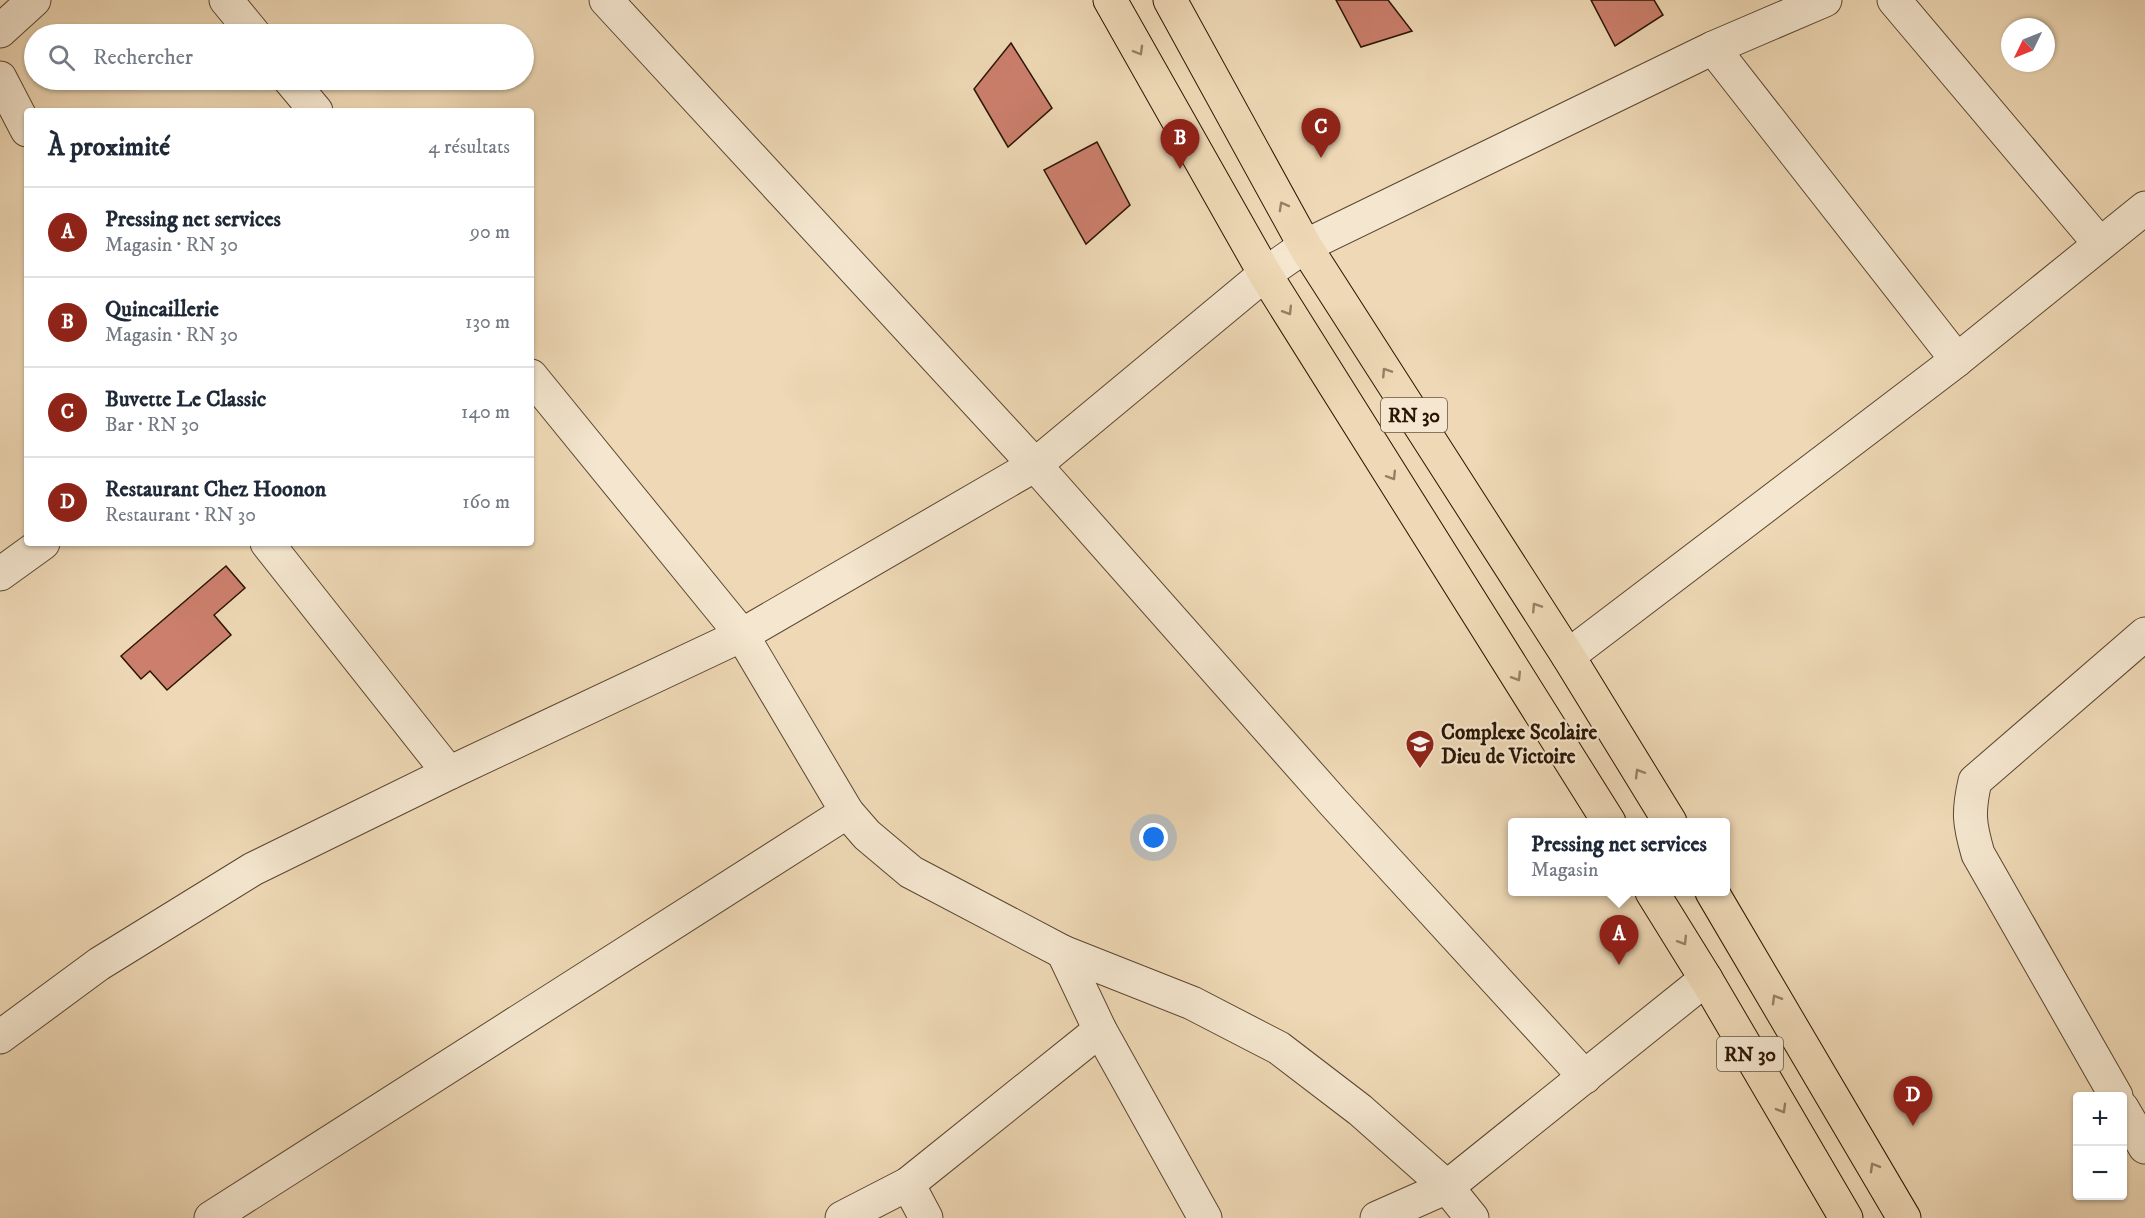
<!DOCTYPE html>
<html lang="fr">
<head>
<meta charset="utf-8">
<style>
  body { margin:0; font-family:"IM FELL DW Pica",serif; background:#f2f2f3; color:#1f2937 }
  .controls { position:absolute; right:18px; bottom:18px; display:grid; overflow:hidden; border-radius:6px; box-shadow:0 2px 4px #0004 }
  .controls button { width:54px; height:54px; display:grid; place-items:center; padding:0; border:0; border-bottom:2px solid #e0e1e3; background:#fff; color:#1f2937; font:30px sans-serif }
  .compass { position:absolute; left:2001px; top:18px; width:54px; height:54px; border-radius:50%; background:#fff; box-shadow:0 2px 4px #0004; rotate:227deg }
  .you { position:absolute; left:1154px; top:838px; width:21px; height:21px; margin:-15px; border:4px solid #fff; border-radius:50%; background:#1a73e8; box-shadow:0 0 0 9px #1a73e833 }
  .badge { display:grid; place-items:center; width:39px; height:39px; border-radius:50%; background:#8f2418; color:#fff; font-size:20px; font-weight:700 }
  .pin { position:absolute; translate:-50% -50px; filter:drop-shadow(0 2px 3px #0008) }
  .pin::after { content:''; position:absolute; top:32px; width:21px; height:18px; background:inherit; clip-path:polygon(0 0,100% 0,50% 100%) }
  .popup { position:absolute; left:1508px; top:818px; width:222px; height:78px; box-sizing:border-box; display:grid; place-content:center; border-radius:6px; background:#fff; filter:drop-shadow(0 2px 4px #0005); font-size:20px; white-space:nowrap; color:#747a83 }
  .popup b { font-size:22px; color:#1f2937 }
  .popup::after { content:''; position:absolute; left:50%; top:100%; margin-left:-12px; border:12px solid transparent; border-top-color:#fff }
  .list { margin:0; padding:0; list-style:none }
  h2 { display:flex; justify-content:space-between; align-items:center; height:78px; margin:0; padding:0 24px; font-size:26px }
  h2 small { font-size:20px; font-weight:400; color:#747a83 }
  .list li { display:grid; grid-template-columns:39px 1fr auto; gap:18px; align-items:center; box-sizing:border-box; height:90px; padding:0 24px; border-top:2px solid #e0e1e3 }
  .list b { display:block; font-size:22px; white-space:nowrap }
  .list p { margin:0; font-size:20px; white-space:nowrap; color:#747a83 }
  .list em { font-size:20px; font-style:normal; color:#747a83 }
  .icon { flex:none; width:33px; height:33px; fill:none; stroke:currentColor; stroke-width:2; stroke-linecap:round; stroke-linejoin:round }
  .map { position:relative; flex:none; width:2145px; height:1218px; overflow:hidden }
  .search { position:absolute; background:#fff; box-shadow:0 2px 4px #0004; left:24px; top:24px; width:510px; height:66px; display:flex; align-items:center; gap:15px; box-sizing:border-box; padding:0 21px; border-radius:33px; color:#747a83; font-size:22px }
  .panel { position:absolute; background:#fff; box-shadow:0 2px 4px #0004; left:24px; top:108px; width:510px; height:438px; border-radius:6px }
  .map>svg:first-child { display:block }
  .building { fill:#cc7f6d; stroke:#2a1503; stroke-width:1.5 }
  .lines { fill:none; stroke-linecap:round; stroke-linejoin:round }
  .street-casing { stroke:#5b4630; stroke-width:35 }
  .primary-casing { stroke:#2a1503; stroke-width:35 }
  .street { stroke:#f4e6cf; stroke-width:33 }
  .primary { stroke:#eed8b5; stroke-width:33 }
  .oneway { stroke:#968065 }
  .labels { text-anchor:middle; stroke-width:4.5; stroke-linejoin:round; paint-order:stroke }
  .shield { fill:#f4e6cf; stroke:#675440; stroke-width:1.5 }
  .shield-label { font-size:20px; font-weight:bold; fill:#2a1503 }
  .poi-label { font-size:21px; font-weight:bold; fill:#2a1503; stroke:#f4e6cf; text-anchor:start }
</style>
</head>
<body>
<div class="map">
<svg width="2145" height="1218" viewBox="0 0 2145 1218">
  <rect width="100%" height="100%" fill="#eed8b5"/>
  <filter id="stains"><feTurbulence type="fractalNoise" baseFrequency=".00333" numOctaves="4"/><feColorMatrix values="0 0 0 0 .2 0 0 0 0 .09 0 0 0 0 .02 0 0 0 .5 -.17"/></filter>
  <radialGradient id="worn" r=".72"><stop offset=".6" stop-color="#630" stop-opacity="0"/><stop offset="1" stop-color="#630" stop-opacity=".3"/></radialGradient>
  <g class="building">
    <path d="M1336,0H1388L1412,31L1361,47Z"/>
    <path d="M1591,0H1654L1663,15L1615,46Z"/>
    <path d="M1011,43L1052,108L1008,147L974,89Z"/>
    <path d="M1097,142L1130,205L1086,244L1044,170Z"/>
    <path d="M226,566L245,588L214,615L231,635L167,690L150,671L141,679L121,656Z"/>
  </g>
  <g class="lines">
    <g class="street-casing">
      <g id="street">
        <path d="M226,0L254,34"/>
        <path d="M606,0L1035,465L1334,803L1585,1077"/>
        <path d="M1894,0L2100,244"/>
        <path d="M0,31L34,0"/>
        <path d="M1713,48L1957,360"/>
        <path d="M0,78L27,130"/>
        <path d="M290,80L316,111"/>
        <path d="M531,376L742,635L847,812L867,835L911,872L1063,952L1192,1003L1279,1048L1360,1110L1447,1187L1472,1218"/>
        <path d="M267,543L449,773"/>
        <path d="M0,574L43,543"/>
        <path d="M1568,656L1957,360L2145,208"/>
        <path d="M1063,952L1100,1030L1205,1218"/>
        <path d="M0,1037L99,964L253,869L449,773L742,635L1035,465L1265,274L1305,246L1713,48L1825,0"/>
        <path d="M2116,1096L1978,854C1969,823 1968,812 1975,781L2145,634"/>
        <path d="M2122,1108L2145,1147"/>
        <path d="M908,1184L926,1218"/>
        <path d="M211,1218L847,812"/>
        <path d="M842,1218L908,1184L1100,1030"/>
        <path d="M1377,1218L1447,1187L1706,979"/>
      </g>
    </g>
    <g class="primary-casing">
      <g id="primary">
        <path d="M1110,0L1265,274L1609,822"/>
        <path d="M1170,0L1305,246L1568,656L1670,822"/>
        <path d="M1652,892L1706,979L1846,1218"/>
        <path d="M1712,892L1904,1218"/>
      </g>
    </g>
    <use href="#street" class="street"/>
    <use href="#primary" class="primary"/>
  </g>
  <defs><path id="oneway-chevron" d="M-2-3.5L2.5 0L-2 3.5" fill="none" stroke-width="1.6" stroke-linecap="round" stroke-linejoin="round" transform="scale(1.5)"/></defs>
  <g class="oneway">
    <use href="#oneway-chevron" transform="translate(1139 51) rotate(60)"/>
    <use href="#oneway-chevron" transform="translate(1283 206) rotate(-119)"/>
    <use href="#oneway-chevron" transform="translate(1288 311) rotate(58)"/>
    <use href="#oneway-chevron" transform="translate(1386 372) rotate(-123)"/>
    <use href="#oneway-chevron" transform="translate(1392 476) rotate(58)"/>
    <use href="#oneway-chevron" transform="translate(1536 607) rotate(-123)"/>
    <use href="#oneway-chevron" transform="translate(1517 677) rotate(58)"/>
    <use href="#oneway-chevron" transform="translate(1639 773) rotate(-121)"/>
    <use href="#oneway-chevron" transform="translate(1683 941) rotate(58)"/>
    <use href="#oneway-chevron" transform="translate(1776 999) rotate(-120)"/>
    <use href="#oneway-chevron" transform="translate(1782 1109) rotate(60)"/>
    <use href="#oneway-chevron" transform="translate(1874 1167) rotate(-120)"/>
  </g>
  <defs>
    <g id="school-pin" transform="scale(1.5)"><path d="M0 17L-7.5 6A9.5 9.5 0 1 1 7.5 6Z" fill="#8f2418" stroke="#f4e6cf"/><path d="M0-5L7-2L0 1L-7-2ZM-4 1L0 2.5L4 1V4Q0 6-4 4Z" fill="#fff"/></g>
  </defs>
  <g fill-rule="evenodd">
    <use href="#school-pin" x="1420" y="744"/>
  </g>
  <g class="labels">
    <g class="shield">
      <rect x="1381" y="398" width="66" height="34" rx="4.5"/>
      <rect x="1717" y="1037" width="66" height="34" rx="4.5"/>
    </g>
    <g class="shield-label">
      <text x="1414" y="422">RN 30</text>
      <text x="1750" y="1061">RN 30</text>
    </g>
    <g class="poi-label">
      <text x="1441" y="739">Complexe Scolaire<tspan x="1441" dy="24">Dieu de Victoire</tspan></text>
    </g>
  </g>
  <rect width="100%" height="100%" filter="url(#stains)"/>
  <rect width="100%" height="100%" fill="url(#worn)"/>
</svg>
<div class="controls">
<button>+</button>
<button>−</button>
</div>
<svg class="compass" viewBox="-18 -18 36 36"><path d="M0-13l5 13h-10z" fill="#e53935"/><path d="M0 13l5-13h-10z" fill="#747a83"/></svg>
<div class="you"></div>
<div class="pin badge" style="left:1619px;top:965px">A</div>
<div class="popup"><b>Pressing net services</b>Magasin</div>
<div class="pin badge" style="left:1180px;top:169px">B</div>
<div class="pin badge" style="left:1321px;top:158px">C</div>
<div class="pin badge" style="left:1913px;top:1126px">D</div>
<div class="search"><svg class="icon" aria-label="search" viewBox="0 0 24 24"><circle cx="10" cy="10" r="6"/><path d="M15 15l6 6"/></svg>Rechercher</div>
<section class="panel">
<h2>À proximité<small>4 résultats</small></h2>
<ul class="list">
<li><span class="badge">A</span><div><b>Pressing net services</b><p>Magasin · RN 30</p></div><em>90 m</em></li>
<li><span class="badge">B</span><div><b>Quincaillerie</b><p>Magasin · RN 30</p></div><em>130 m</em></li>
<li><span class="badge">C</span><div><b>Buvette Le Classic</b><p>Bar · RN 30</p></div><em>140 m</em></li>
<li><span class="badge">D</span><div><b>Restaurant Chez Hoonon</b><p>Restaurant · RN 30</p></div><em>160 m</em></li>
</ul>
</section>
</div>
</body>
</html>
